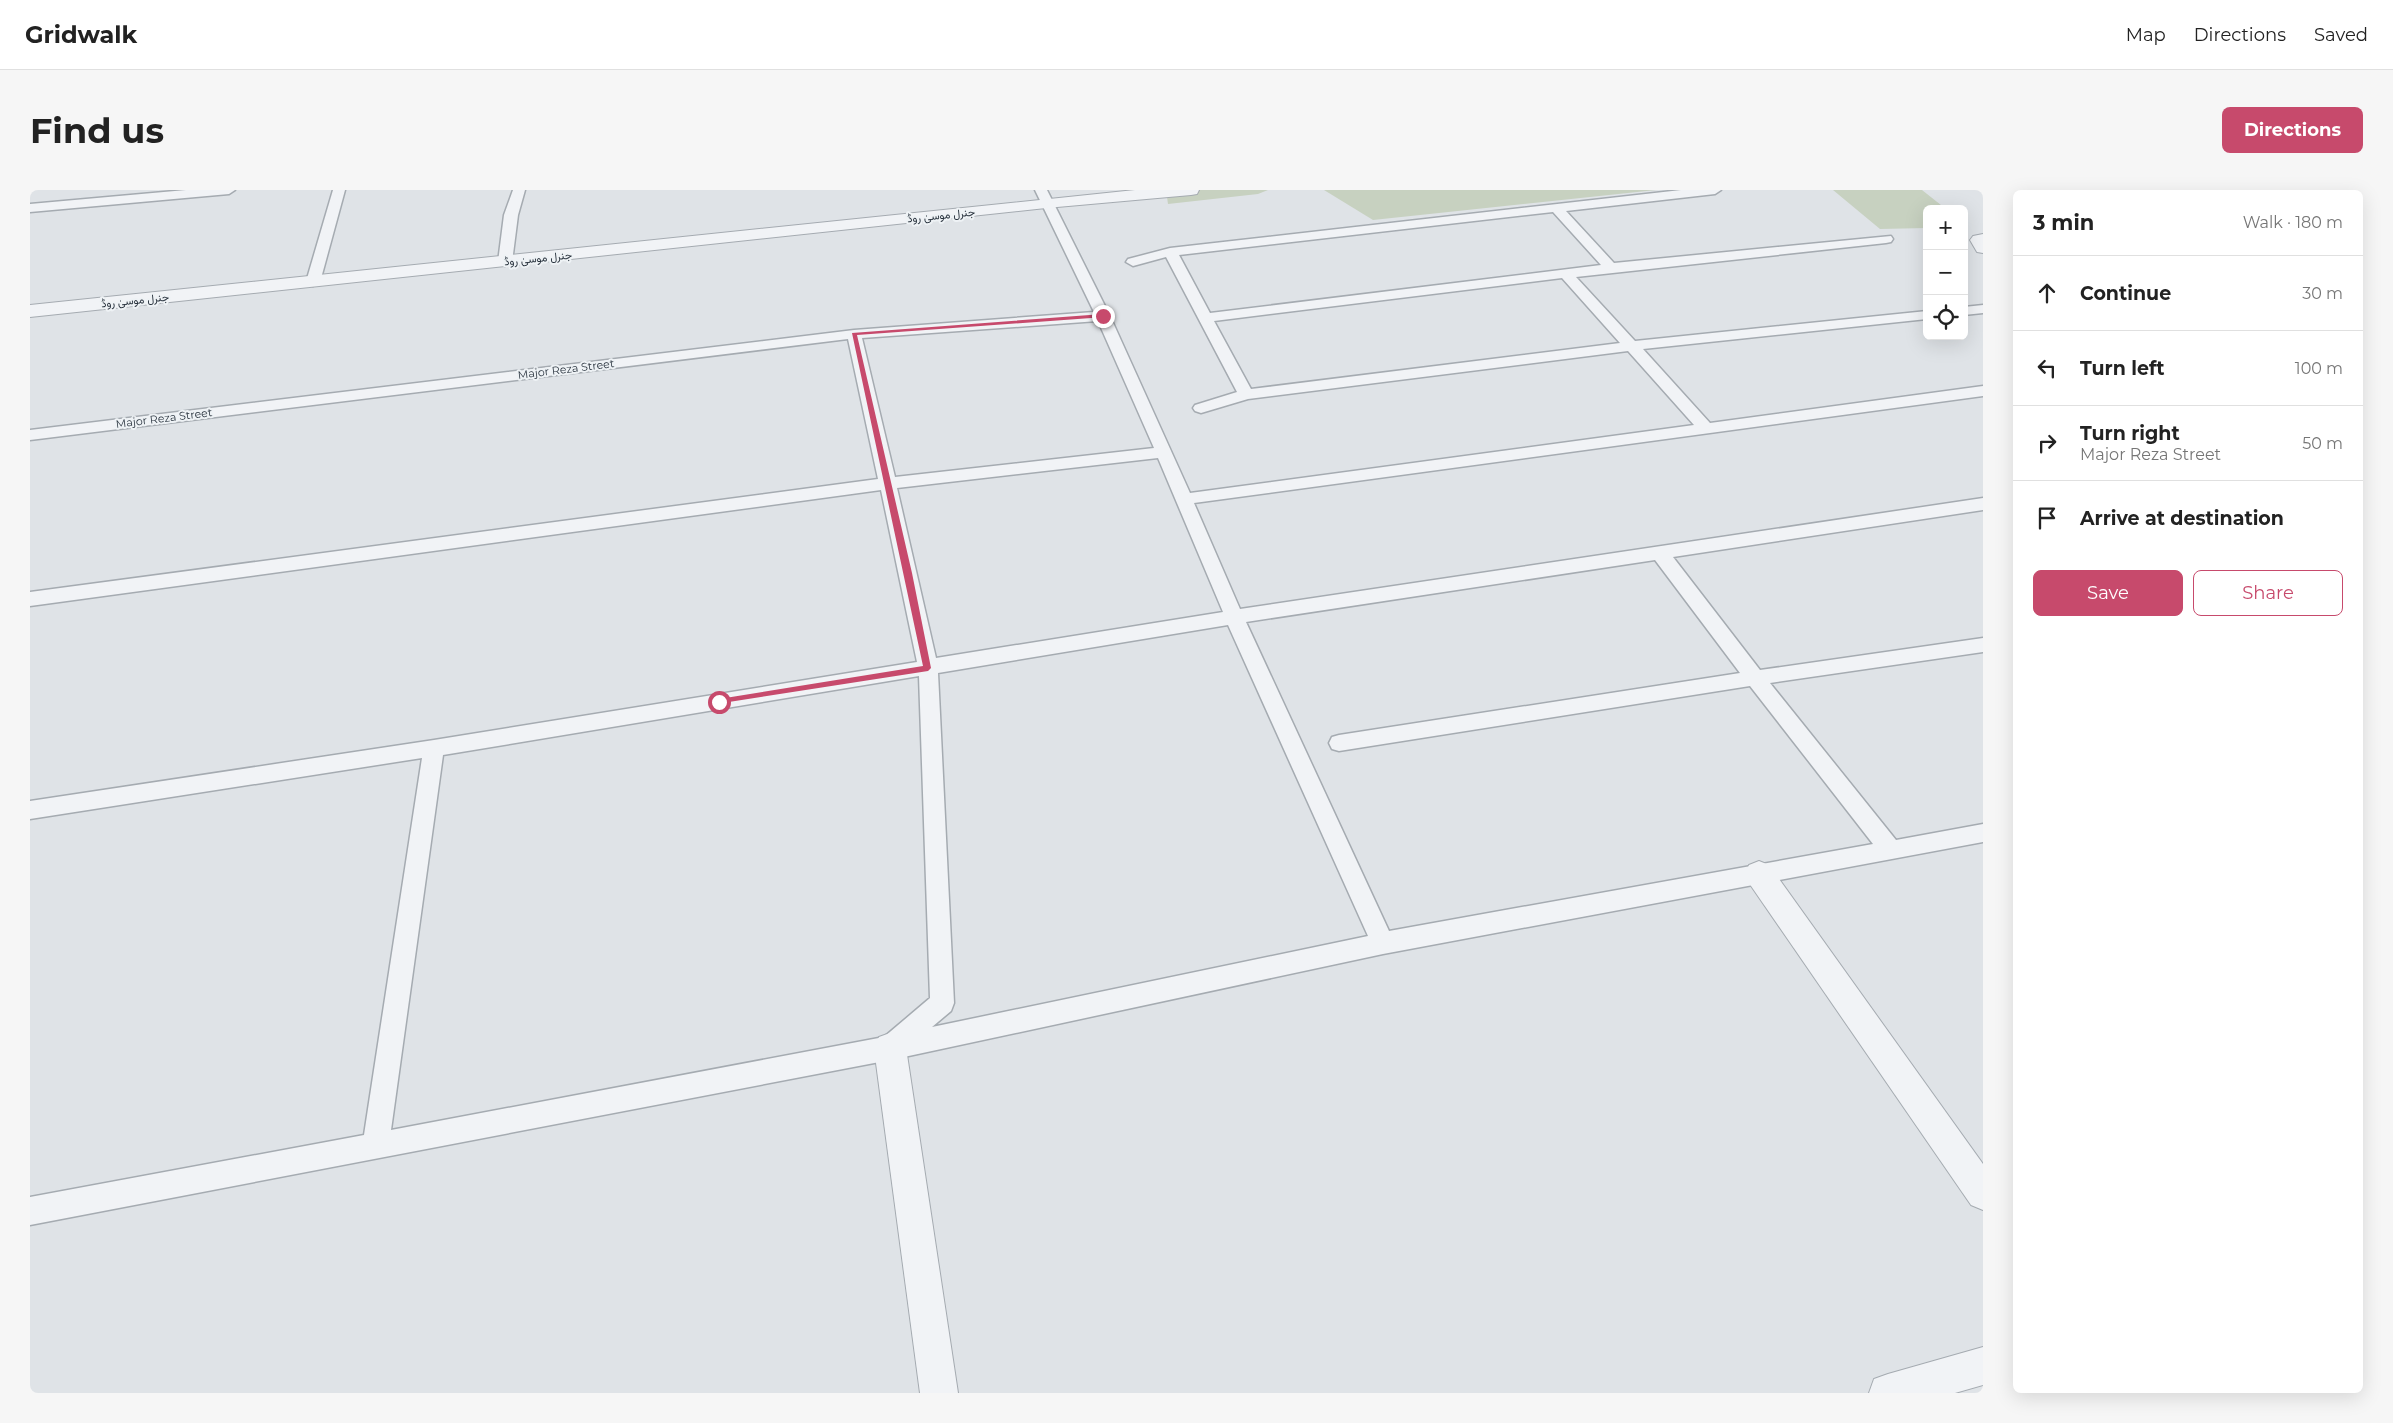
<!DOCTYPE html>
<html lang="en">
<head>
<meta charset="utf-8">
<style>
  body { margin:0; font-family:Montserrat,Vazirmatn,sans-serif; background:#f6f6f6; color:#222 }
  .controls { position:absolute; right:15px; top:15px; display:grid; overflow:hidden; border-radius:8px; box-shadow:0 5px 20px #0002 }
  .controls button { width:45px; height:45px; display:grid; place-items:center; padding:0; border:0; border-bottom:1px solid #e0e0e0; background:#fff; color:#222; font:25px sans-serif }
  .stop { position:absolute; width:15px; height:15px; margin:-11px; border:4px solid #c74a6c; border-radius:50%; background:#fff }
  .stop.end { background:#c74a6c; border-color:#fff; box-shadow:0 1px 5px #0008 }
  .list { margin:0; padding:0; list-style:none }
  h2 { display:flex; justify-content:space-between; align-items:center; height:65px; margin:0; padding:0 20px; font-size:21px }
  h2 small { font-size:16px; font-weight:400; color:#767676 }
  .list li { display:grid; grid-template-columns:32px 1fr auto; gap:15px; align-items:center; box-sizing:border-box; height:75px; padding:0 20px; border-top:1px solid #e0e0e0 }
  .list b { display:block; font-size:19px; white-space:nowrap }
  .list p { margin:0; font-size:16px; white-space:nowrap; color:#767676 }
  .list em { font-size:16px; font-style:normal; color:#767676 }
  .actions { display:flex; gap:10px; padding:15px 20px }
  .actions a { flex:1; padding:11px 0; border:1px solid #c74a6c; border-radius:8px; text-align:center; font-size:18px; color:#c74a6c }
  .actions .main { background:#c74a6c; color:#fff }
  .icon { flex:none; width:28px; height:28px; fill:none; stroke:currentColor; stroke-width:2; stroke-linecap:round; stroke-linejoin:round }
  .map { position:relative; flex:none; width:1953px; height:1203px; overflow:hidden; border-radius:8px }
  header { display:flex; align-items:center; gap:30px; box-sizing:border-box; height:70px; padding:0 25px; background:#fff; border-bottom:1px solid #e0e0e0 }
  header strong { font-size:24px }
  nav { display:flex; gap:28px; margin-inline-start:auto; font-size:18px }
  .intro { display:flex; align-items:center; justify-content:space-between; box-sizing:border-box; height:120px; padding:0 30px }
  h1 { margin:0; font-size:35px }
  .button { padding:12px 22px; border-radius:8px; background:#c74a6c; color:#fff; font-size:18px; font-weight:700 }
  main { display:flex; gap:30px; padding:0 30px }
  aside { flex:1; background:#fff; border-radius:8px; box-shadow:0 5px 20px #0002 }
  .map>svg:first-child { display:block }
  .green { fill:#c7d1c0 }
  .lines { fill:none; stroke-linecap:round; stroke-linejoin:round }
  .lane-casing { stroke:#a5abb1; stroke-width:3 }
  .street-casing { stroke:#a5abb1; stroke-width:2 }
  .lane { fill:#f1f3f6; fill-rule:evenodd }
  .street { fill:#f1f3f6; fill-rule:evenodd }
  .route { fill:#c74a6c }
  .labels { text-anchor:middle; stroke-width:4; stroke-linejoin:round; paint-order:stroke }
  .far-street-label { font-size:11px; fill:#29333e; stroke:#eef2f5 }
</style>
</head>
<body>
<header>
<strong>Gridwalk</strong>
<nav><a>Map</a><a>Directions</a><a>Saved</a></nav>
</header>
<div class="intro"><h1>Find us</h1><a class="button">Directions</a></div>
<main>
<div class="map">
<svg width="1953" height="1203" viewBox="0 0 1953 1203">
  <rect width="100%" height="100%" fill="#dfe3e7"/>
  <g class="green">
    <path d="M1136,0H1238L1228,4L1138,14Z"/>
    <path d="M1294,0H1626L1343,30Z"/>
    <path d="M1803,0H1892L1916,19H1897V38L1850,39Z"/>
  </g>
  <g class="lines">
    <g class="lane-casing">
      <g id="lane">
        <path d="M156,0H205L199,4L0,22V14Z"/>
        <path d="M303,0H315L290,92L283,96L276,92Z"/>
        <path d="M483,0H495L488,25L482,72L475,76L468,72L474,25Z"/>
        <path d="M1005,0H1017L1080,126L1160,303L1664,235L1598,161L1218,209L1171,223L1165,221L1163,218L1165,215L1207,202L1136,67L1103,76L1096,72L1098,69L1140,58L1651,0H1691L1685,4L1536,21L1584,73L1861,46L1863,49L1861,52L1856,53L1546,87L1605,151L1897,121V129L1613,159L1680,233L1953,196V206L1164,313L1210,419L1953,308V320L1643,367L1730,480L1953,448V462L1740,493L1866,650L1953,634V652L1353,764L860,870L0,1035V1007L334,945L392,568L0,629V611L404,550L887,472L851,300L0,416V402L848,289L818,149L0,250V240L824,140L1064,122ZM1523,22L1571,75L1180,123L1149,65ZM1532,88L1590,153L1221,199L1184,131ZM1068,131L1124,258L865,287L832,148ZM1128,268L1193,422L906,468L867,298ZM1625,370L1710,483L1309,545L1302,547L1299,553L1302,559L1309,561L1720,496L1843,654L1359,741L1216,432ZM1198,435L1338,746L902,837L921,821L924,813L908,483ZM889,486L900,808L854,847L361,940L413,565Z"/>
        <path d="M1953,115V123L1934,125V117Z"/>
      </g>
    </g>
    <g class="street-casing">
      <g id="street">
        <path d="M1105,0H1169L1167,4L1161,5L1016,18L0,127V115Z"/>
        <path d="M1953,44V63L1947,62L1940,50L1943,46Z"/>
        <path d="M1729,671L1739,675L1953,974V1020L1941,1015L1719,693L1715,684L1719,675Z"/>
        <path d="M860,843L871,847L876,858L928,1203H890L844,858L849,847Z"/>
        <path d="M1953,1157V1195L1925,1203H1839L1844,1189L1858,1184Z"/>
      </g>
    </g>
    <use href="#lane" class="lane"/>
    <use href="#street" class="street"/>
  </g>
  <path class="route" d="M1073,124L1075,127L827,145L882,383L901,478L898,481L686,514L685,512L689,509L893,476L822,143Z"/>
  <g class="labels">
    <g class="far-street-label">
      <text transform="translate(911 25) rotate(-6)" y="4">جنرل موسیٰ روڈ</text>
      <text transform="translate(508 68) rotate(-6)" y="4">جنرل موسیٰ روڈ</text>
      <text transform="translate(105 110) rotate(-6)" y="4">جنرل موسیٰ روڈ</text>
      <text transform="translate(536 179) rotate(-7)" y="4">Major Reza Street</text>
      <text transform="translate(134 228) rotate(-7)" y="4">Major Reza Street</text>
    </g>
  </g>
</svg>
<div class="controls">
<button>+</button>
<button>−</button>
<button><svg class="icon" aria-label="locate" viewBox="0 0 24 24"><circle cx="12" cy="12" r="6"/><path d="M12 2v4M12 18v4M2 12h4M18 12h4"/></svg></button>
</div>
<div class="stop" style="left:689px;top:512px"></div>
<div class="stop end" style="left:1073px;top:126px"></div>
</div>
<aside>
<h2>3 min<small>Walk · 180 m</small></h2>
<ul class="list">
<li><svg class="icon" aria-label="ahead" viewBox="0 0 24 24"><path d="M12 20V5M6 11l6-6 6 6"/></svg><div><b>Continue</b></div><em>30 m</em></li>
<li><svg class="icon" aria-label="left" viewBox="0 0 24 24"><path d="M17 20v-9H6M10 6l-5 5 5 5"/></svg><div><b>Turn left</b></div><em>100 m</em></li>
<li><svg class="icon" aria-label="right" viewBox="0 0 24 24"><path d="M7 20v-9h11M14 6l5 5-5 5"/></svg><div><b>Turn right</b><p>Major Reza Street</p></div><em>50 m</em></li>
<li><svg class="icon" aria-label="arrive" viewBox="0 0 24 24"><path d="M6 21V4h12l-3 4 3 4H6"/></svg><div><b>Arrive at destination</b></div></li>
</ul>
<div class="actions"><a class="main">Save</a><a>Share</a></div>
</aside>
</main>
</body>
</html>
